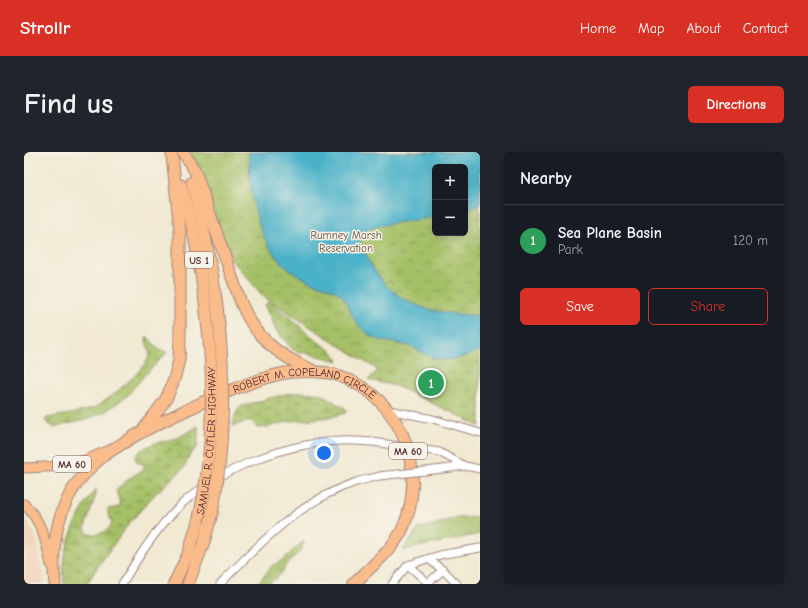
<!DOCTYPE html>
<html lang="en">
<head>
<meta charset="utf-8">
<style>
  body { margin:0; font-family:"Comic Neue",sans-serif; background:#20242c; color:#f1f3f6 }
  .controls { position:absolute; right:12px; top:12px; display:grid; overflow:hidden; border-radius:6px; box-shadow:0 2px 10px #0003 }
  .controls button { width:36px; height:36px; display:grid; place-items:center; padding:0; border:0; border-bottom:1px solid #363941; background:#171b24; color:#f1f3f6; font:20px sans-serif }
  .you { position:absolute; left:300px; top:301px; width:14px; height:14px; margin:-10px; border:3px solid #fff; border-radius:50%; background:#1a73e8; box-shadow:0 0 0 6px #1a73e833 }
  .badge { display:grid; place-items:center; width:26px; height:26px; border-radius:50%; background:#d93025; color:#fff; font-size:13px; font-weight:700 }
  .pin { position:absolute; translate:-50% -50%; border:2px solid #fff; box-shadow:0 1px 4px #0006 }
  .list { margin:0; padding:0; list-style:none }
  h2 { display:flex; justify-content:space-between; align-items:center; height:52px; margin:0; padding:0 16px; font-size:17px }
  h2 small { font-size:13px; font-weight:400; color:#9ea1a6 }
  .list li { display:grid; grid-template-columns:26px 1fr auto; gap:12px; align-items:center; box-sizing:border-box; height:72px; padding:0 16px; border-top:1px solid #363941 }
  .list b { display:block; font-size:15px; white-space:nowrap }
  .list p { margin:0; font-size:13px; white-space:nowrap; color:#9ea1a6 }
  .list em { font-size:13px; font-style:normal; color:#9ea1a6 }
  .actions { display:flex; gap:8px; padding:12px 16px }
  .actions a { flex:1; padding:9px 0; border:1px solid #d93025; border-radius:6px; text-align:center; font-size:14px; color:#d93025 }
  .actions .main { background:#d93025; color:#fff }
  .map { position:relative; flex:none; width:456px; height:432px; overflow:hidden; border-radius:6px }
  header { display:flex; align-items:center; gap:24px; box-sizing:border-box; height:56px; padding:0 20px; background:#d93025; color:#fff }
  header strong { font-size:19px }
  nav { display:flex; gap:22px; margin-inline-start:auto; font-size:14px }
  .intro { display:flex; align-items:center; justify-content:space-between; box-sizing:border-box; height:96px; padding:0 24px }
  h1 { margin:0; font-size:28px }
  .button { padding:10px 18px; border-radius:6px; background:#d93025; color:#fff; font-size:14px; font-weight:700 }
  main { display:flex; gap:24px; padding:0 24px }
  aside { flex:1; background:#171b24; border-radius:6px; box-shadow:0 2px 10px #0003 }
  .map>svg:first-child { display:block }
  .built { fill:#f2d5be }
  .wetland { fill:url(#wetland-marsh); stroke:#787048 }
  .park { fill:url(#park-crowns); stroke:#787048; fill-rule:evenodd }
  .water { fill:#4ab1c8; stroke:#4a687a }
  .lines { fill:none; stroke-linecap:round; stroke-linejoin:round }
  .minor-casing { stroke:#9e847e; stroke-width:9 }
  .major-casing { stroke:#9e847e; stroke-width:11 }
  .highway-casing { stroke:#9e847e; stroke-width:13 }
  .minor { stroke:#fff; stroke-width:7 }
  .major { stroke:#fabc8b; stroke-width:9 }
  .highway { stroke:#fabc8b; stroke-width:11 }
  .minor-bridge-casing { stroke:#9e847e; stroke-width:9; stroke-linecap:butt }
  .highway-bridge-casing { stroke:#9e847e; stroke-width:13; stroke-linecap:butt }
  .minor-bridge { stroke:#fff; stroke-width:7 }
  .highway-bridge { stroke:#fabc8b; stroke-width:11 }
  .labels { text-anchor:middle; stroke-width:3; stroke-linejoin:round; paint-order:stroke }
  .shield { fill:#f7f3e8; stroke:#7e5f64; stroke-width:1 }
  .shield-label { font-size:10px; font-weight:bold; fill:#4a1f2b }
  .park-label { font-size:11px; fill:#654f3d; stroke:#f7f3e8 }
  .street-label { font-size:11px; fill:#4a1f2b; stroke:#f7f3e8 }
</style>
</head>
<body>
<header>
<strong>Strollr</strong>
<nav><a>Home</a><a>Map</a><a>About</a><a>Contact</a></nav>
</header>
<div class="intro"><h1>Find us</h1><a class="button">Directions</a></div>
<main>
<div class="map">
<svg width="456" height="432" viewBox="0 0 456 432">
  <defs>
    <pattern id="wetland-marsh" width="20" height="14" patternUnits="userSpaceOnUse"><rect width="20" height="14" fill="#a5c066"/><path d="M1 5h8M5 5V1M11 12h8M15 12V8" fill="none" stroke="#889b54"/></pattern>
    <pattern id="park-crowns" width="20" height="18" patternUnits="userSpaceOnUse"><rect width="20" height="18" fill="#a5c066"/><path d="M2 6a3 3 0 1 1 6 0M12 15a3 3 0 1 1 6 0" fill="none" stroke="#889b54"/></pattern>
  </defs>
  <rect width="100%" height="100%" fill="#f7f3e8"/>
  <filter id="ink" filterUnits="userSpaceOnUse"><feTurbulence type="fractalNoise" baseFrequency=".025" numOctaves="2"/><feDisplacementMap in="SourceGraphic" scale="8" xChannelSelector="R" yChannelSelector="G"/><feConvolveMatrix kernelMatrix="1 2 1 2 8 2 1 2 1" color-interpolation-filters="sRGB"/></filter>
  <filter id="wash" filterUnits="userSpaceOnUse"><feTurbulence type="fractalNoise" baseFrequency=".012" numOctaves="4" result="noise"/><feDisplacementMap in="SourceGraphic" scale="16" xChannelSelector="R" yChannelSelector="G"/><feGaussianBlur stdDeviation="0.9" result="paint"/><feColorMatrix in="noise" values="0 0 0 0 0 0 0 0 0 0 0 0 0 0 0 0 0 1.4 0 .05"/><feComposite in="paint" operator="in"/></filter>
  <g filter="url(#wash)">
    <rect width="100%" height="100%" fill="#f1e9d2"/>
    <path class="built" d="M0,364L12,385L20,432H0Z"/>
    <g class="wetland">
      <path d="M244,150L249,152L277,175L290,187L309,200L315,209L269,198L252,178L247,165L241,153Z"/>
      <path d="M123,184L135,198L141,199L143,201L119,225L103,244L81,260L61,268L32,275H29L21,269L23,266C37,263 59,261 71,255C83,250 121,217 125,205C128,197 119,191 123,184Z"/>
      <path d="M278,240L298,242L313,252L320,255L323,259L321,261C304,267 286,267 268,269C256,271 245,276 233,276L227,268L209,274C210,266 211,259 218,254L261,242Z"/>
      <path d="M174,274V295L166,302L160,316L132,341L106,370L74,414L63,432H40C36,399 53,362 72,337V343L61,376L64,382C75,382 84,382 88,370L84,362V357L95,355L96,351L92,339C99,330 109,323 119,318L121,315L118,312L113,310L111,305L116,299L124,294L132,291L154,286Z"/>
      <path d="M278,390H280L277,398L261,414L258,421L244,432H233L248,414L259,408Z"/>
    </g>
    <g class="park">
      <path d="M167,0H456V274L372,234L344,228L354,218L240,145L207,107ZM411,15H441V81H411Z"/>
      <path d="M456,365V382L379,398L394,377L432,366Z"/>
    </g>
    <path class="water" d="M225,0H456V53L441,57V15H411V65C394,69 345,71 335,84C354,146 395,163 456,163V198C443,205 424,211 409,206C401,203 393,197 385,194C371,189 357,192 344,182C338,177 330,169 327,161C324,156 322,149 319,145C309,134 292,134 281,127C273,122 264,118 258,111C231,85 225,36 225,0Z"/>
  </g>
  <g filter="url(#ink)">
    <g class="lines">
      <g class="minor-casing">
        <g id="minor">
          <path d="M364,258L409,267L456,281"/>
          <path d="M415,300L441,314L456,317"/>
          <path d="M419,317L441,314"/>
          <path d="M404,407L419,418L433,432"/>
          <path d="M384,413L404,431L419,418"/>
          <path d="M98,432C115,404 135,372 160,350C200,315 263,291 316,289C327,288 338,290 349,290"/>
          <path d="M196,432C235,392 277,348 332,330C339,328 348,326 355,324"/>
          <path d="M368,432L384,413L416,403L456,396"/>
        </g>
      </g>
      <g class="major-casing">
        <g id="major">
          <path d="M0,316L41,314L56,310L83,299"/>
          <path d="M0,352C18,369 22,390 27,413"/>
        </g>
      </g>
      <g class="highway-casing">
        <g id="highway">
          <path d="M159,0L171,19L216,148C230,185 253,203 288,218"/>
          <path d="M168,30C184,89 195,150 198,211"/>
          <path d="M157,33C175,92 183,153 187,215"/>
          <path d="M119,278L142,247L150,228L155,208L156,186V78L148,3"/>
          <path id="s1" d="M31,432C27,396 32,361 53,331C61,321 70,311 81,303C90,296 100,291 109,285C137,269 166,256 195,243C217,235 238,225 261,221C275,219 290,219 304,221C313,222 321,226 329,230C382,256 403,325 378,378C367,400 346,415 330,432"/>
          <path d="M150,432L164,402L174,370"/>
          <path d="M164,432L179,393L188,361"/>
        </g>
      </g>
      <use href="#minor" class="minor"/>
      <use href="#major" class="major"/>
      <use href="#highway" class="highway"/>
      <g class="minor-bridge-casing">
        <g id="minor-bridge">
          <path d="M349,290L415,300"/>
          <path d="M355,324L419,317"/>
        </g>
      </g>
      <g class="highway-bridge-casing">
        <g id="highway-bridge">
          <path d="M188,361C198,312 200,261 198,211"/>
          <path id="s2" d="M174,370C186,319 189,267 187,215"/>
        </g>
      </g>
      <use href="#minor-bridge" class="minor-bridge"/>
      <use href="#highway-bridge" class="highway-bridge"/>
    </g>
  </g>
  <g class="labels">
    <g class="shield">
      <rect x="161" y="100" width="28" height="16" rx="3"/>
      <rect x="365" y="291" width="38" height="16" rx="3"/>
      <rect x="29" y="304" width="38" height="16" rx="3"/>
    </g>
    <g class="shield-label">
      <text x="175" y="112">US 1</text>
      <text x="384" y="303">MA 60</text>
      <text x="48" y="316">MA 60</text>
    </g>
    <g class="park-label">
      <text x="322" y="87">Rumney Marsh<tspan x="322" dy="13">Reservation</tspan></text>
    </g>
    <g class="street-label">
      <text dy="4" stroke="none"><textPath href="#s1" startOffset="365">ROBERT M. COPELAND CIRCLE</textPath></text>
      <text dy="4" stroke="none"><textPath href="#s2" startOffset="82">SAMUEL R. CUTLER HIGHWAY</textPath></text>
    </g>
  </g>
</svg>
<div class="controls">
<button>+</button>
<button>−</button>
</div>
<div class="you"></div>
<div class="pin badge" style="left:407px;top:231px;background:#2e9e5b">1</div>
</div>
<aside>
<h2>Nearby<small></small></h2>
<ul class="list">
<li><span class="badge" style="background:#2e9e5b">1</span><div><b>Sea Plane Basin</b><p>Park</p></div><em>120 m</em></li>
</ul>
<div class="actions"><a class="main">Save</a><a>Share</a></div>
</aside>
</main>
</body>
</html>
